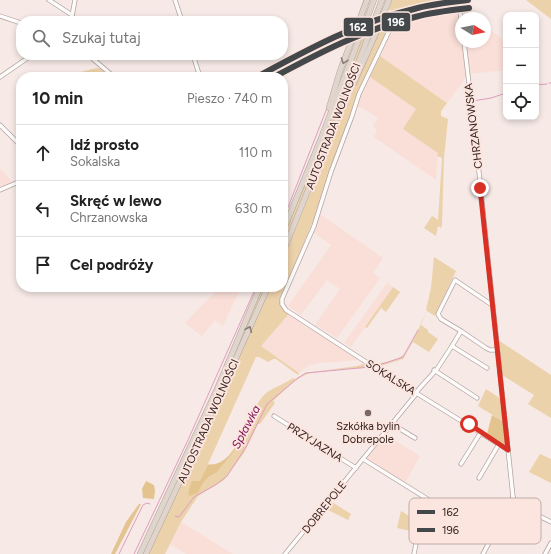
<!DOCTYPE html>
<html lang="pl">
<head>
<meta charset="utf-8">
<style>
  body { margin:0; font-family:Figtree,sans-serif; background:#f2f2f2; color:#222 }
  .controls { position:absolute; right:12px; top:12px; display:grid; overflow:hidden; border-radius:8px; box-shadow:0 2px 6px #0003 }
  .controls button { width:36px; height:36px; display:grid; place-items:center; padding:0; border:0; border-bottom:1px solid #e0e0e0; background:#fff; color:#222; font:20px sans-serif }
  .compass { position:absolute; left:455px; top:12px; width:36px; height:36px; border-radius:50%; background:#fff; box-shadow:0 2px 6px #0003; rotate:100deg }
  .stop { position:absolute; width:12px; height:12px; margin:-9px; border:3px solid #d93025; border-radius:50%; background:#fff }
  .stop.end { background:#d93025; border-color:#fff; box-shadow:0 1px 4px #0008 }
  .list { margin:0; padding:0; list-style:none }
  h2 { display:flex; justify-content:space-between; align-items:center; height:52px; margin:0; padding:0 16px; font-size:17px }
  h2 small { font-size:13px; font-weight:400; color:#767676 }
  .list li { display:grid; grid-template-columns:26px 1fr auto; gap:12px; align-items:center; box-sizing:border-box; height:56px; padding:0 16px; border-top:1px solid #e0e0e0 }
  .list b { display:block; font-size:15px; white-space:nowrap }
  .list p { margin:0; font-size:13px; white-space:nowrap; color:#767676 }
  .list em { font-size:13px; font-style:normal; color:#767676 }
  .icon { flex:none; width:22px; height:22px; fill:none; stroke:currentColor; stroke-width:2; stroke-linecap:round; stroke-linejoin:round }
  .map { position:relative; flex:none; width:551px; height:554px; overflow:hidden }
  .search { position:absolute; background:#fff; box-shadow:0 2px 6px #0003; left:16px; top:16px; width:272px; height:44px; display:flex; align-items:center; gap:10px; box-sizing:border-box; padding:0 14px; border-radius:16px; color:#767676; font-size:15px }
  .panel { position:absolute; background:#fff; box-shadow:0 2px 6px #0003; left:16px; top:72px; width:272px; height:220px; border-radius:16px }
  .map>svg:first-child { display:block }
  .built { fill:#fadfd8 }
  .green { fill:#ecd2ab }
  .forest { fill:#e4c48e }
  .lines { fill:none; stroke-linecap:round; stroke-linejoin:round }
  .stream { stroke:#e09dbf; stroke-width:1 }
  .minor-casing { stroke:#b2a5a3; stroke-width:5 }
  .highway-casing { stroke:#b2a299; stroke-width:6 }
  .minor { stroke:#fefcfb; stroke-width:3.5 }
  .highway { stroke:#dfd5cc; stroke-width:5 }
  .minor-bridge-casing { stroke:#b2a5a3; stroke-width:5; stroke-linecap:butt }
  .minor-bridge { stroke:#fefcfb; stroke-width:3.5 }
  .bus-1-casing { stroke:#fde5df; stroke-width:9 }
  .bus-2-casing { stroke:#fde5df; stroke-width:9 }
  .bus-1 { stroke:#45484a; stroke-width:6 }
  .bus-2 { stroke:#45484a; stroke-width:6 }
  .oneway { stroke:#887c76 }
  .route { stroke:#d93025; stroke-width:5 }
  .poi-dot { fill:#776865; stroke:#fde5df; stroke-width:1.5 }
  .labels { text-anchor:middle; stroke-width:4; stroke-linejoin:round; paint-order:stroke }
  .street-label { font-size:11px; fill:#322320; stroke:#fde5df }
  .poi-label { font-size:11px; fill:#322320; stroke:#fde5df }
  .water-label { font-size:12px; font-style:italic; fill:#7f145a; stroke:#fde5df }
  .key { fill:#fde5df; stroke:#c0aba6; stroke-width:1 }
  .key-label { font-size:11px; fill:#322320 }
  .line-badge { stroke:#fde5df; stroke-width:1.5 }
  .badge-label { font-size:11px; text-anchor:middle; font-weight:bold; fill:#fff }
</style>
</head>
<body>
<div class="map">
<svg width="551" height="554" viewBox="0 0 551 554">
  <rect width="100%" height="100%" fill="#f6e9e6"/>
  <g class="built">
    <path d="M459,5L461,42H463L466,77L447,103L380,56L396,23L421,11Z"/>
    <path d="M485,26L506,42V70L468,74L465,42H485Z"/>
    <path d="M370,77L416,109L438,153L436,180L374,137L377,130L373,126L378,118L364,109L356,106Z"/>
    <path d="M0,168L13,183L0,188Z"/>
    <path d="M320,214L383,258L373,273L380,278L337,338L315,325L340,289L327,280L301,315L288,306L331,245L313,232Z"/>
    <path d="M387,283L393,287L351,347L344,343Z"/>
    <path d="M220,287H241L223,326L215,320L202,336L185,323Z"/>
    <path d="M289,314L307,327L360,360L321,363L309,365L299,373L261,346Z"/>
    <path d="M386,435L420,456L405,483L367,459Z"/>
    <path d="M181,522L233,554H186L170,544Z"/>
  </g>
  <g class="green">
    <path d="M390,0H457L412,6L393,12L389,9L387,14L385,15Z"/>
    <path d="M526,0H551V19Z"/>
    <path d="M396,16V19L353,110L316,214L282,295C279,304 282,308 289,314L261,346L299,373L298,375L276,359H273L268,362L259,357H256L208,464C238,468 248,411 264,395C269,389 285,384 293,378L295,379L305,373L357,366L366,363L373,368C364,367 313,371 305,375C293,380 282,393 273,401L275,403L260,424H258L244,453L224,480L198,496L181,522L165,554H149L213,416L271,287H283V259L345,107L383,21L387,23L389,19Z"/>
    <path d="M371,25L283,248V236L365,27Z"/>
    <path d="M380,56L447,103L441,111V116L448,119L444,158L442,225L441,228L438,226L436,236L424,228L432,216L438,220L442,158L437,156L438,153L403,129L416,109L370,77Z"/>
    <path d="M96,68H99L111,77H69L70,75Z"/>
    <path d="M434,257L456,271L435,316L427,311L421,325L428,330V332L438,339L429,352L413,342L403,359L377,367L371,362C380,365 399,361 405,353C414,341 420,325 427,311L426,310L431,288Z"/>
    <path d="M262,287H266L199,436L144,554H142Z"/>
    <path d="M393,287L400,292L386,312L381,308L367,328L365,327Z"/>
    <path d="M498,340L551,375V418L528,404L534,395L502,375Z"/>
    <path d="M486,389L501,399L504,422L478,406Z"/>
    <path d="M540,454L551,459V483L529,472Z"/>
    <path d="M332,502L351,514L348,520L326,509Z"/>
    <path d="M401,511L422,524L420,533L397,528Z"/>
  </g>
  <g class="forest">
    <path d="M492,415L504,422L507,446L487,434Z"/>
    <path d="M243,433L246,436L217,472L208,477L202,484L198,493L190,496L188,494L189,489L192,481H200L208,465C226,466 236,447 243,433Z"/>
    <path d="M146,481L154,485L155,491L154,499L143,498L142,489Z"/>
    <path d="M139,504H141L115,554H111L126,522Z"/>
  </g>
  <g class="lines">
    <g class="stream">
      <path d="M355,26L364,0"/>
      <path d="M549,83H551"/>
      <path d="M536,85L547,84"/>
      <path d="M473,101L491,98L506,93"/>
      <path d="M283,220L327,108"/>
      <path d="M376,366L403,357L418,330"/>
      <path d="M175,516L179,517L194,497L217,484L227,476L246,447L267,404L298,378L306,373L370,367"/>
      <path d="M119,554L143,505L147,503L150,504"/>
      <path d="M134,554L188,440L256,287"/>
    </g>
    <g class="minor-casing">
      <g id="minor">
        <path d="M49,0L72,15"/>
        <path d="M175,0L182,21"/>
        <path d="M459,1L461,18"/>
        <path d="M399,12V17L392,25L359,94L352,116L331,172L314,226L282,299V304L286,310L363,360L508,450"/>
        <path d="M0,16L21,23"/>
        <path d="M387,17L413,9L468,0"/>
        <path d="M71,21L75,0"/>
        <path d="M464,42L475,134L513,497L516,503L519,506L551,522"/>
        <path d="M90,55L93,59L114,77"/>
        <path d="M181,55L184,56L191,55"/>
        <path d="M193,55L200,77"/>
        <path d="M0,77L32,55"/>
        <path d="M257,77L335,36L352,29"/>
        <path d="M0,125L21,146"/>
        <path d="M0,190L21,181"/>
        <path d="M461,331L486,348L490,350H497"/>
        <path d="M452,346L461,331L441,319L438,314L455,280L492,305"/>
        <path d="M434,370L477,398"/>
        <path d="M274,416L356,468"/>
        <path d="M392,424L415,438"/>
        <path d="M363,459L442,508L443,512L433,530"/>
        <path d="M461,464L481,432"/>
        <path d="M479,478L499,444"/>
        <path d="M285,554L417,393L418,390L437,369L452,346L487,368"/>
        <path d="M414,554L418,533"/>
        <path d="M483,554L513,497"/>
        <path d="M545,554L551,543"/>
      </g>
    </g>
    <g class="highway-casing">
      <g id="highway">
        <path d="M354,83L376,33L389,0"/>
        <path d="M329,108L340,71L367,0"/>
        <path d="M283,231L320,141L374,0"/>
        <path d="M283,252L342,106L382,0"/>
        <path d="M140,554L218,387L260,287"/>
        <path d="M146,554L202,434L268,287"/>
      </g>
    </g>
    <use href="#minor" class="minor"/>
    <use href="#highway" class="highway"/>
    <g class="minor-bridge-casing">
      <path id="minor-bridge" d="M352,29L387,17"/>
    </g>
    <use href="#minor-bridge" class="minor-bridge"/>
    <g class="bus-1-casing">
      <path id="bus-1" d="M257,77C307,50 358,22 414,9C431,4 450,2 468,0"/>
    </g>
    <g class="bus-2-casing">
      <path id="bus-2" d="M274,77C319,53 365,29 415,17C432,12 451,10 469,8"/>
    </g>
    <use href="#bus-1" class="bus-1"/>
    <use href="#bus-2" class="bus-2"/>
  </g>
  <defs><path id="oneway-chevron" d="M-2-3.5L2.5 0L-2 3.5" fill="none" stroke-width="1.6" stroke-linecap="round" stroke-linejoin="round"/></defs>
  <g class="oneway">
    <use href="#oneway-chevron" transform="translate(344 61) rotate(110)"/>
    <use href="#oneway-chevron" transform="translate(249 329) rotate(-66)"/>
  </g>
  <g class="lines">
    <path class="route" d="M469,424L508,450L480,188"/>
  </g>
  <circle class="poi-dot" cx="368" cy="413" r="4"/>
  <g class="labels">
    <g class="street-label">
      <text transform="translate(333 126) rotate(-69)" y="4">AUTOSTRADA WOLNOŚCI</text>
      <text transform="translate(473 126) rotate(-97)" y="4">CHRZANOWSKA</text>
      <text transform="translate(391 377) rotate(32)" y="4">SOKALSKA</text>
      <text transform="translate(208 421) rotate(-66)" y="4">AUTOSTRADA WOLNOŚCI</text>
      <text transform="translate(315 442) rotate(32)" y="4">PRZYJAZNA</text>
      <text transform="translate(324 507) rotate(-51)" y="4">DOBREPOLE</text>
    </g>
    <g class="poi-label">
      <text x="368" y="430">Szkółka bylin<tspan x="368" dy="13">Dobrepole</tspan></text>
    </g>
    <g class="water-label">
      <text transform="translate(246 427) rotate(-62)" y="4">Spławka</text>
    </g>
  </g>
  <rect x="409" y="498" width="132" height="46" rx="6" class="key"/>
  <rect x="417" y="510" width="18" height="4" fill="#45484a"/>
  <rect x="417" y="528" width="18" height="4" fill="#45484a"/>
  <g class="key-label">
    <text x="442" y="516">162</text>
    <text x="442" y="534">196</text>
  </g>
  <g class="line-badge">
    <rect x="381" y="12" width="30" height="20" rx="4" fill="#45484a"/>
    <rect x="343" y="17" width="31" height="20" rx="4" fill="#45484a"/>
  </g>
  <g class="badge-label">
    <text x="396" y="26">196</text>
    <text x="358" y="31">162</text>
  </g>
</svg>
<div class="controls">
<button>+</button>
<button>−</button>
<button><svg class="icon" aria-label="locate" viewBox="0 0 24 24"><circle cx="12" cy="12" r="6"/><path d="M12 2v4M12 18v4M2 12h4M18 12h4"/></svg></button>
</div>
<svg class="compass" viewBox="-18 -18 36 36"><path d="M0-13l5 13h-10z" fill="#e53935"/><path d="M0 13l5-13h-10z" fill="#767676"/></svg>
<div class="stop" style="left:469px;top:424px"></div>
<div class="stop end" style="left:480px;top:188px"></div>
<div class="search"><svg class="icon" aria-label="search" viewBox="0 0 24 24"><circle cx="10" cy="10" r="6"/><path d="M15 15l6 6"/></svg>Szukaj tutaj</div>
<section class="panel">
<h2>10 min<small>Pieszo · 740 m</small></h2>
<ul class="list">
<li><svg class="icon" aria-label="ahead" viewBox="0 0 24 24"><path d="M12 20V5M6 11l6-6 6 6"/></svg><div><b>Idź prosto</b><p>Sokalska</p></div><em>110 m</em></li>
<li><svg class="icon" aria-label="left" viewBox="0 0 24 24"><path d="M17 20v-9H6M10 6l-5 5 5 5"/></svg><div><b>Skręć w lewo</b><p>Chrzanowska</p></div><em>630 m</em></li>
<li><svg class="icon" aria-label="arrive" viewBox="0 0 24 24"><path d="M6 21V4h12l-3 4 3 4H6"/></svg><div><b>Cel podróży</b></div></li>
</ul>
</section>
</div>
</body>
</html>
